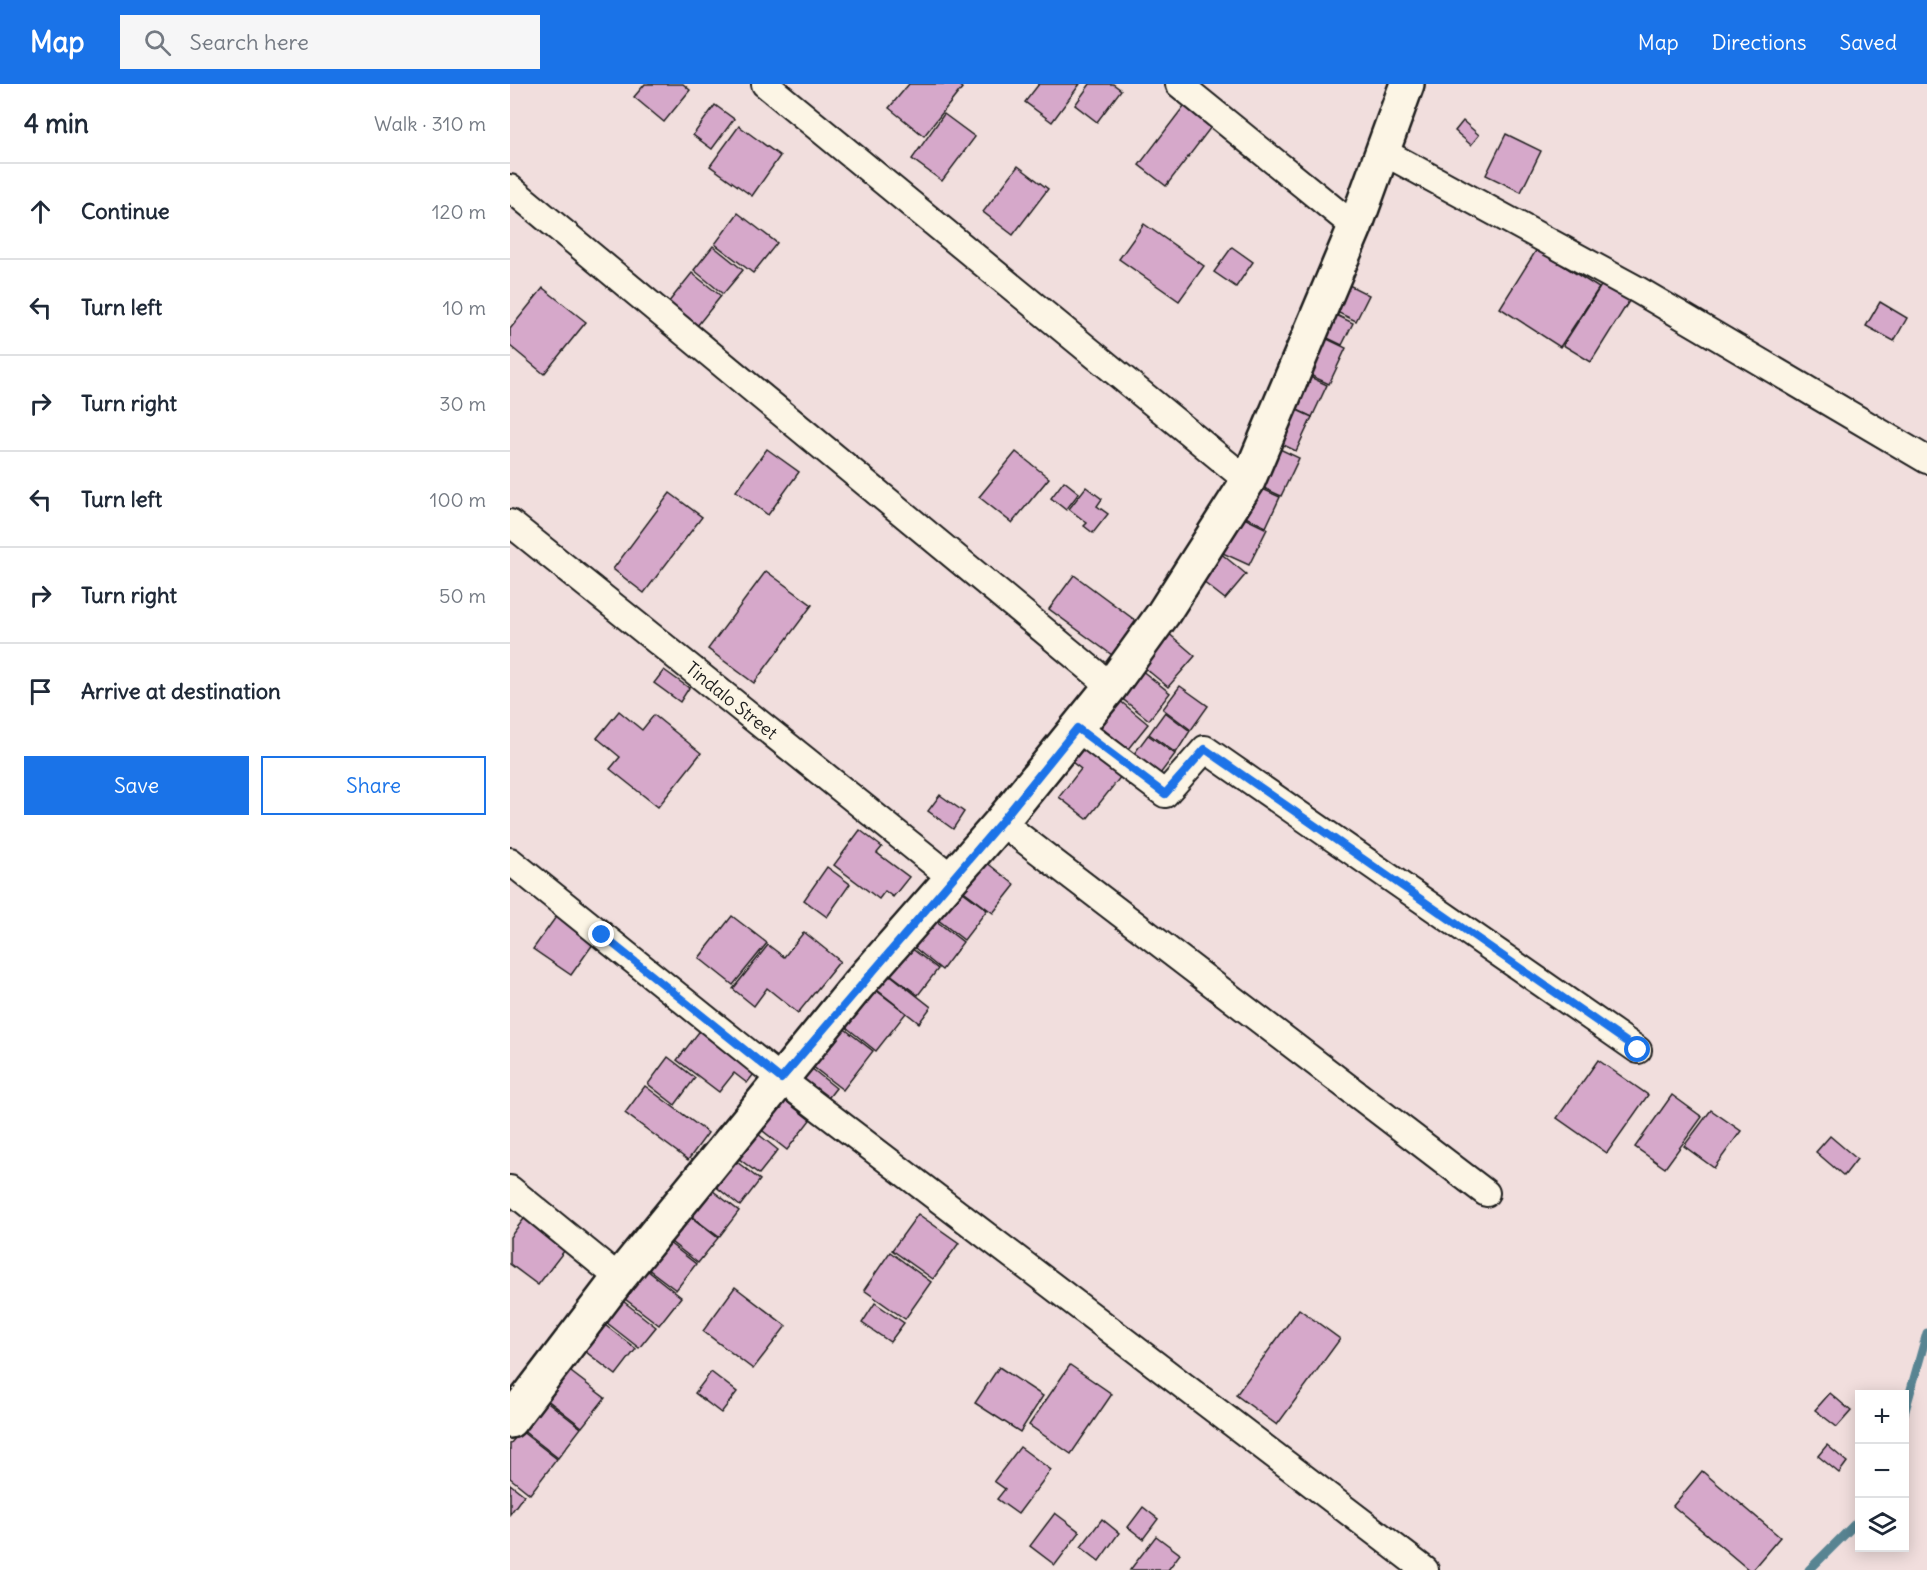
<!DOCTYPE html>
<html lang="en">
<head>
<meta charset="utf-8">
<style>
  body { margin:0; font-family:Delius,sans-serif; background:#f6f6f7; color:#1f2937 }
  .controls { position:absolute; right:18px; bottom:18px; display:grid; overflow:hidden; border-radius:0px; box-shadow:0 3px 15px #0003 }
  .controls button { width:54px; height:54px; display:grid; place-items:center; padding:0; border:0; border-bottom:2px solid #e0e1e3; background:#fff; color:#1f2937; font:30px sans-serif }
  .stop { position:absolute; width:18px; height:18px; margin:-14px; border:4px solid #1a73e8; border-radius:50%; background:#fff }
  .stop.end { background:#1a73e8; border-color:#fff; box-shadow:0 2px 6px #0008 }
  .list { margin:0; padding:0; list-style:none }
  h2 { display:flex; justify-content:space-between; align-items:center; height:78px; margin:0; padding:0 24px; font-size:26px }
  h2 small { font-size:20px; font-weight:400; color:#747a83 }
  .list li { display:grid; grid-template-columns:39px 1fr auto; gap:18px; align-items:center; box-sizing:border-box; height:96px; padding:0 24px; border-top:2px solid #e0e1e3 }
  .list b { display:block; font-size:22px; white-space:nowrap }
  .list em { font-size:20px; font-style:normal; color:#747a83 }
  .actions { display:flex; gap:12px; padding:18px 24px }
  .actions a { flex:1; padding:14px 0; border:2px solid #1a73e8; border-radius:0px; text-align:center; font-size:21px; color:#1a73e8 }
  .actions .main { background:#1a73e8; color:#fff }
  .icon { flex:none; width:33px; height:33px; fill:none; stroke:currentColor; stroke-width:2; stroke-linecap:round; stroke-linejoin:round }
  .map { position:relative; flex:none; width:1417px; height:1486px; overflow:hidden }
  header { display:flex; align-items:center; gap:36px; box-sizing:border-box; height:84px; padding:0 30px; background:#1a73e8; color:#fff }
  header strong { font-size:28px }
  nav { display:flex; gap:33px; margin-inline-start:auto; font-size:21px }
  .search { width:420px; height:54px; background:#f6f6f7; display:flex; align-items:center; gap:15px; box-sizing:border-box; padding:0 21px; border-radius:0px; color:#747a83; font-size:22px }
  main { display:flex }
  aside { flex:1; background:#fff }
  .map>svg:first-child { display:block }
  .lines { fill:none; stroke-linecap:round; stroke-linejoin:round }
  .stream { stroke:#588492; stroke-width:9 }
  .building { fill:#d6a8ca; stroke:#1c1c1c; stroke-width:1.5 }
  .street-casing { stroke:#1c1c1c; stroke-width:30 }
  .secondary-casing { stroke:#1c1c1c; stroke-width:38 }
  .street { stroke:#fcf5e5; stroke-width:26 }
  .secondary { stroke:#fcf5e5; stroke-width:33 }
  .route { stroke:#1a73e8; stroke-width:8 }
  .labels { text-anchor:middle; stroke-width:5; stroke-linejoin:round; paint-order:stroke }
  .street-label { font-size:18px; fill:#1c1c1c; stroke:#fcf5e5 }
</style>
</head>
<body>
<header>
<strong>Map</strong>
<div class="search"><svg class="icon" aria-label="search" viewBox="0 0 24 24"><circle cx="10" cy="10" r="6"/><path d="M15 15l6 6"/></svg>Search here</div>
<nav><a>Map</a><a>Directions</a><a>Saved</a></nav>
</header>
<main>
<aside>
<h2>4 min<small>Walk · 310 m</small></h2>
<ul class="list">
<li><svg class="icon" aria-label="ahead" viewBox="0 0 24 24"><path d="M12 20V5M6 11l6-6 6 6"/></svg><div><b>Continue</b></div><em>120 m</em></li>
<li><svg class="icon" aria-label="left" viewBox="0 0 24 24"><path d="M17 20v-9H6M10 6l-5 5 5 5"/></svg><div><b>Turn left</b></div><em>10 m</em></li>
<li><svg class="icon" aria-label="right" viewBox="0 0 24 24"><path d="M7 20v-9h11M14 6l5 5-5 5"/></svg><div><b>Turn right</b></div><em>30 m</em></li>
<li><svg class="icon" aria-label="left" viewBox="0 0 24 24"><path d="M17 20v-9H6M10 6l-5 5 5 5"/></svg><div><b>Turn left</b></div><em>100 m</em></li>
<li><svg class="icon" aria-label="right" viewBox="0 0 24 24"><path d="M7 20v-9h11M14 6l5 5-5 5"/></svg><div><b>Turn right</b></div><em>50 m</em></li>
<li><svg class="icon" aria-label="arrive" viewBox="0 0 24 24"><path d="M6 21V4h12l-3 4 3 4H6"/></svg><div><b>Arrive at destination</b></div></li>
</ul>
<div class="actions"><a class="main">Save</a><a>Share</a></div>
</aside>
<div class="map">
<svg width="1417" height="1486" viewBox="0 0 1417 1486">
  <rect width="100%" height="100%" fill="#f1dedd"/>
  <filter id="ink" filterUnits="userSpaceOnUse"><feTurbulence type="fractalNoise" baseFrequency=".0167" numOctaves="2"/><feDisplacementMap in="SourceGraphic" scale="12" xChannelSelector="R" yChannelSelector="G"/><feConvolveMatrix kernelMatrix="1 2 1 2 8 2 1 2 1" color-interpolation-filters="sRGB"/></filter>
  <g filter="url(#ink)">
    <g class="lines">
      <g class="stream">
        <path d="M1394,1330L1417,1249"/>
        <path d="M1299,1486L1350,1435"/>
      </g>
    </g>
    <g class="building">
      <path d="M135,0H173L180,6L154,38L124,13Z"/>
      <path d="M399,0H447L452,4L414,52L379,24Z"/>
      <path d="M529,0H570L542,38L515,18Z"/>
      <path d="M580,0H603L611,6L587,38L565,21Z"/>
      <path d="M205,21L224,35L202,65L183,51Z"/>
      <path d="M674,22L701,43L656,102L629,81Z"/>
      <path d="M434,30L465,53L432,97L402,75Z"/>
      <path d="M953,37L969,51L961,61L945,47Z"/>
      <path d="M229,42L270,72L242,112L200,82Z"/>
      <path d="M996,50L1031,67L1011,108L976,91Z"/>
      <path d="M508,82L538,105L503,151L473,128Z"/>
      <path d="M228,129L267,159L243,189L205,160Z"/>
      <path d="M634,140L694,182L669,217L609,175Z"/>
      <path d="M203,162L233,186L213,210L184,186Z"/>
      <path d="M722,163L743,178L726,203L704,188Z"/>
      <path d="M1027,165L1089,204L1050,263L990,224Z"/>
      <path d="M182,189L211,212L187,242L158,219Z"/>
      <path d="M831,197L859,211L846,237L818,224Z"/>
      <path d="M1094,197L1121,214L1081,278L1053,261Z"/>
      <path d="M33,204L76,238L34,290L0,262V245Z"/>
      <path d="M1370,218L1397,234L1384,257L1356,242Z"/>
      <path d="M818,227L843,239L832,261L807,249Z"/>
      <path d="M809,251L836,264L819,300L791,287Z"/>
      <path d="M792,289L817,301L802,333L777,321Z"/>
      <path d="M778,322L802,333L786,367L761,355Z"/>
      <path d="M759,360L789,374L771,412L741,398Z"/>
      <path d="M257,365L289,388L258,431L226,407Z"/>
      <path d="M506,368L539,394L502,439L469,413Z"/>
      <path d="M554,397L569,409L556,426L541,414Z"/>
      <path d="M739,399L770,413L756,443L725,428Z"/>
      <path d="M576,403L592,415L587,422L598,430L583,449L574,442L577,439L559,425Z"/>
      <path d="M160,409L192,433L134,509L103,485Z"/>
      <path d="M724,429L757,445L739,481L706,466Z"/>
      <path d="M709,468L736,490L715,515L688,494Z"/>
      <path d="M256,487L302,521L244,599L198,565Z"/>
      <path d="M564,491L626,537L602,571L539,525Z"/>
      <path d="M657,548L685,572L658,603L630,580Z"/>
      <path d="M626,582L660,609L639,636L605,609Z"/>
      <path d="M154,586L179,604L170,618L144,599Z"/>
      <path d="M670,602L698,622L681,646L653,625Z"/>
      <path d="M603,611L638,640L618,665L582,636Z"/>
      <path d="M109,627L132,646L144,631L191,669L148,723L100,685L110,673L87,654Z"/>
      <path d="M655,628L680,647L666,669L639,650Z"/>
      <path d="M638,651L665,670L647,694L620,675Z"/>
      <path d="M567,656L612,691L577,735L549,713L571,685L554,672Z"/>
      <path d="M430,711L454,728L443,745L418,727Z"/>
      <path d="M350,746L372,763L367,769L399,793L383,813L375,807L369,815L324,781Z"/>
      <path d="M466,770L505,801L483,829L443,799Z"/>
      <path d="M317,783L340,800L317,833L294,816Z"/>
      <path d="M441,799L477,826L454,856L418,828Z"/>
      <path d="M416,829L453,858L432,886L395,856Z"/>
      <path d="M48,830L86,856L61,891L23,865Z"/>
      <path d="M222,832L257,859L223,901L189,874Z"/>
      <path d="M294,848L330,877L288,929L257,904L244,922L223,905L258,861L274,873Z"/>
      <path d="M396,860L428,885L408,911L375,886Z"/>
      <path d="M369,882L421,923L409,939L357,898Z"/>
      <path d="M355,898L396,929L366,967L326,935Z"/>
      <path d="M323,936L363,967L333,1006L293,975Z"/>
      <path d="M192,944L247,986L237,999L224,989L209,1008L167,976Z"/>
      <path d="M158,973L185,994L165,1021L138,1000Z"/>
      <path d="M1088,976L1138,1011L1097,1069L1047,1034Z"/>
      <path d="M296,980L326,1004L312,1022L282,999Z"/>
      <path d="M135,1002L198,1049L178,1076L115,1029Z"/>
      <path d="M267,1010L300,1036L277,1066L244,1040Z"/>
      <path d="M1162,1011L1192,1033L1155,1084L1125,1063Z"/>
      <path d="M1201,1026L1231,1047L1204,1084L1174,1062Z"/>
      <path d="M243,1046L268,1066L249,1090L224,1071Z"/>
      <path d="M1320,1052L1347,1075L1334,1092L1306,1068Z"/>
      <path d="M218,1071L250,1096L230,1122L199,1097Z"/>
      <path d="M194,1100L229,1127L209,1153L173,1126Z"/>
      <path d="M172,1126L208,1154L188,1179L152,1151Z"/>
      <path d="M20,1127L61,1158L28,1201L0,1180V1153Z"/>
      <path d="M408,1130L449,1159L423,1195L382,1166Z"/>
      <path d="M154,1155L186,1180L166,1206L133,1181Z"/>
      <path d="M380,1168L421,1198L395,1235L354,1206Z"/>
      <path d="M128,1179L171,1213L149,1241L106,1208Z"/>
      <path d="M225,1203L276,1242L243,1285L193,1247Z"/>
      <path d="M104,1210L146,1243L129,1264L87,1231Z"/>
      <path d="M365,1219L394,1239L380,1258L352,1239Z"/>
      <path d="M789,1225L830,1255L767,1341L726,1311Z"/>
      <path d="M87,1235L126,1265L106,1291L67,1261Z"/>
      <path d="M560,1281L602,1310L561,1370L519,1341Z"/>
      <path d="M53,1282L95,1314L72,1343L31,1311Z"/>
      <path d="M489,1283L533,1312L510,1348L465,1319Z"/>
      <path d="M201,1288L227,1308L211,1329L185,1309Z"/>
      <path d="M1320,1309L1341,1327L1327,1343L1305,1326Z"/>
      <path d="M30,1312L71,1344L48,1374L7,1342Z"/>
      <path d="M11,1347L47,1375L20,1410L0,1394V1360Z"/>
      <path d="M1317,1361L1337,1378L1329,1389L1308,1372Z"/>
      <path d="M510,1363L541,1386L508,1430L487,1415L495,1405L484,1397Z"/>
      <path d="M1192,1387L1270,1453L1242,1486H1239L1163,1422Z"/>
      <path d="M0,1400L14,1411L0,1430Z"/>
      <path d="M633,1423L648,1435L633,1455L618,1443Z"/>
      <path d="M545,1429L570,1448L545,1481L520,1462Z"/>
      <path d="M592,1435L609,1449L589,1477L571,1463Z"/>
      <path d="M646,1452L670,1470L658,1486H620Z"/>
    </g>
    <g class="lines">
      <g class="street-casing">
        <g id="street">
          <path d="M255,0L738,397"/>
          <path d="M669,0L845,143"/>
          <path d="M872,67L1128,206L1417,376"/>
          <path d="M0,104L601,602"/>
          <path id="s1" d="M0,439L441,793"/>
          <path d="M567,644L655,710L695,665L1128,966"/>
          <path d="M491,738L976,1109"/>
          <path d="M0,777L271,995L915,1486"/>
          <path d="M0,1105L109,1194"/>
        </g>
      </g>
      <g class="secondary-casing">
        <path id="secondary" d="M0,1337L109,1194L348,901L491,738L601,602L653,530L738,397L845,143L897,0"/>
      </g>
      <use href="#street" class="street"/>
      <use href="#secondary" class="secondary"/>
    </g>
  </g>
  <g class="lines" filter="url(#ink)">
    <path class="route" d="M92,851L271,995L491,738L567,644L655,710L695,665L1128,966"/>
  </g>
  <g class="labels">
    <g class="street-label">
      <text dy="6" stroke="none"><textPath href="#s1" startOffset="284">Tindalo Street</textPath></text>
    </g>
  </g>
</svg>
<div class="controls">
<button>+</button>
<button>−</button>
<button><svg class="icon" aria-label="layers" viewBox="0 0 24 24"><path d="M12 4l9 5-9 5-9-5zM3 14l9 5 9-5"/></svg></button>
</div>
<div class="stop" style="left:1128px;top:966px"></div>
<div class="stop end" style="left:92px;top:851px"></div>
</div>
</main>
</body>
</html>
